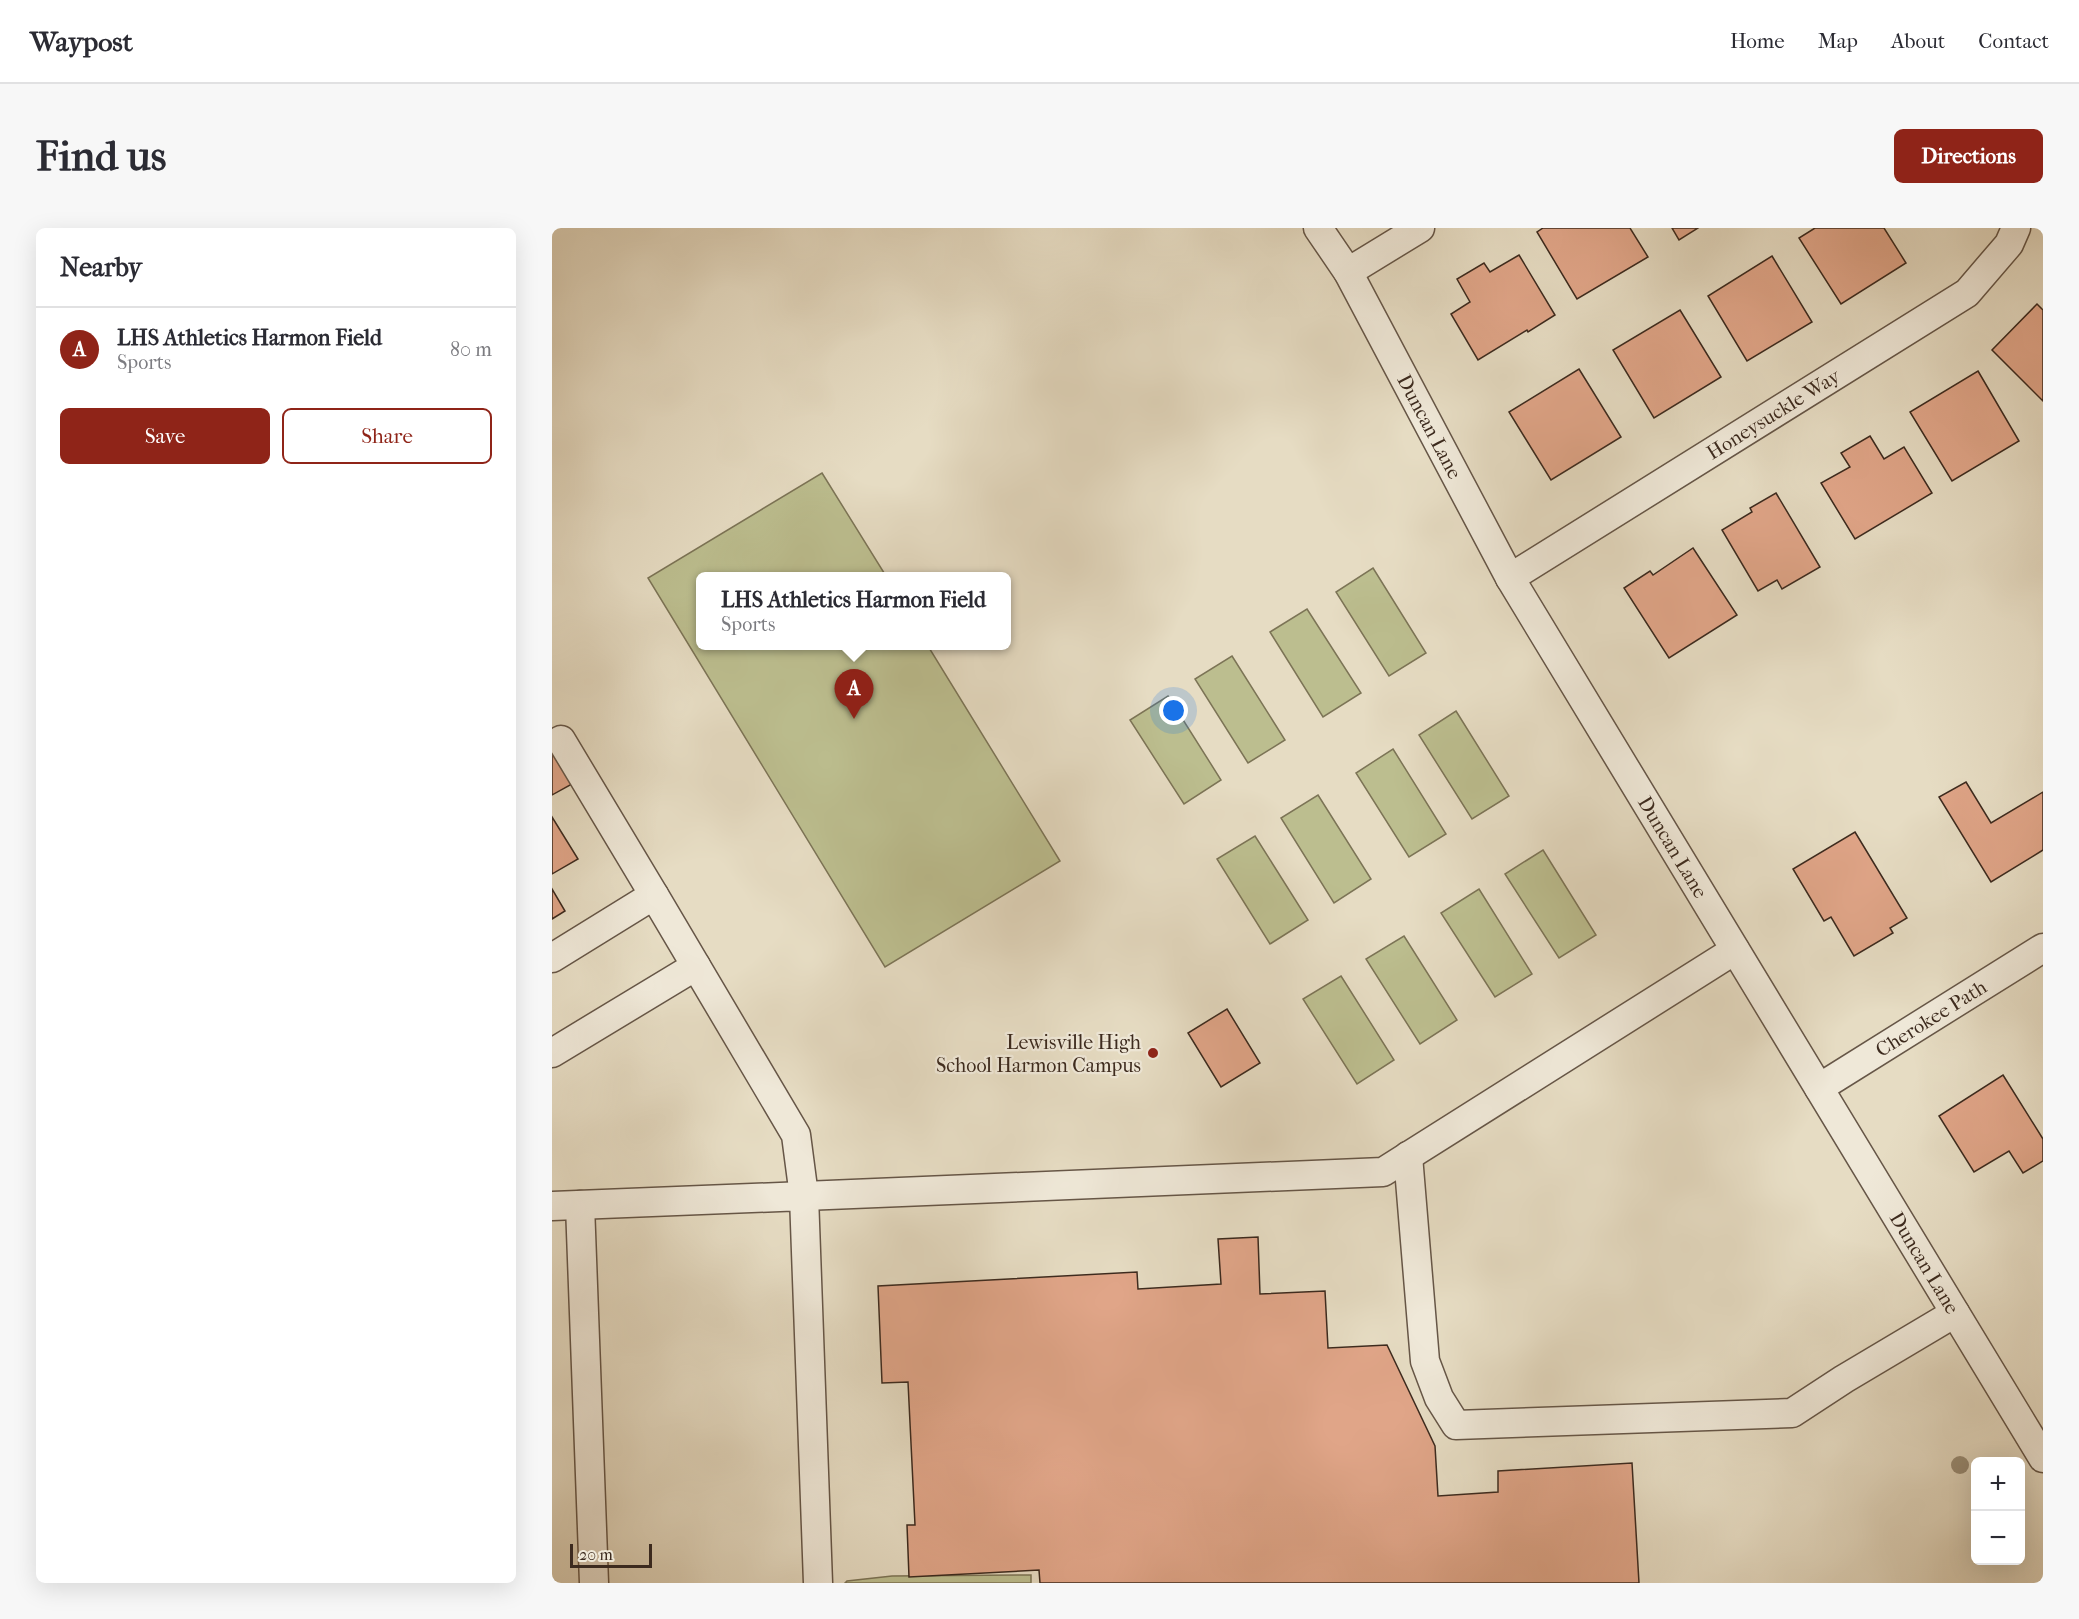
<!DOCTYPE html>
<html lang="en">
<head>
<meta charset="utf-8">
<style>
  body { margin:0; font-family:"IM FELL French Canon",serif; background:#f7f7f7; color:#2b2b33 }
  .controls { position:absolute; right:18px; bottom:18px; display:grid; overflow:hidden; border-radius:9px; box-shadow:0 6px 24px #0002 }
  .controls button { width:54px; height:54px; display:grid; place-items:center; padding:0; border:0; border-bottom:2px solid #e1e1e2; background:#fff; color:#2b2b33; font:30px sans-serif }
  .scale { position:absolute; left:18px; bottom:15px; width:82px; box-sizing:border-box; padding-left:6px; border:3px solid #3c2a1e; border-top:0; font-size:16px; line-height:21px; white-space:nowrap; color:#3c2a1e; -webkit-text-stroke:4px #efe8d8; paint-order:stroke }
  .you { position:absolute; left:622px; top:483px; width:21px; height:21px; margin:-15px; border:4px solid #fff; border-radius:50%; background:#1a73e8; box-shadow:0 0 0 9px #1a73e833 }
  .badge { display:grid; place-items:center; width:39px; height:39px; border-radius:50%; background:#8f2418; color:#fff; font-size:20px; font-weight:700 }
  .pin { position:absolute; translate:-50% -50px; filter:drop-shadow(0 2px 3px #0008) }
  .pin::after { content:''; position:absolute; top:32px; width:21px; height:18px; background:inherit; clip-path:polygon(0 0,100% 0,50% 100%) }
  .popup { position:absolute; left:144px; top:344px; width:315px; height:78px; box-sizing:border-box; display:grid; place-content:center; border-radius:9px; background:#fff; filter:drop-shadow(0 2px 4px #0005); font-size:20px; white-space:nowrap; color:#7c7c81 }
  .popup b { font-size:22px; color:#2b2b33 }
  .popup::after { content:''; position:absolute; left:50%; top:100%; margin-left:-12px; border:12px solid transparent; border-top-color:#fff }
  .list { margin:0; padding:0; list-style:none }
  h2 { display:flex; justify-content:space-between; align-items:center; height:78px; margin:0; padding:0 24px; font-size:26px }
  h2 small { font-size:20px; font-weight:400; color:#7c7c81 }
  .list li { display:grid; grid-template-columns:39px 1fr auto; gap:18px; align-items:center; box-sizing:border-box; height:84px; padding:0 24px; border-top:2px solid #e1e1e2 }
  .list b { display:block; font-size:22px; white-space:nowrap }
  .list p { margin:0; font-size:20px; white-space:nowrap; color:#7c7c81 }
  .list em { font-size:20px; font-style:normal; color:#7c7c81 }
  .actions { display:flex; gap:12px; padding:18px 24px }
  .actions a { flex:1; padding:14px 0; border:2px solid #8f2418; border-radius:9px; text-align:center; font-size:21px; color:#8f2418 }
  .actions .main { background:#8f2418; color:#fff }
  .map { position:relative; flex:none; width:1491px; height:1355px; overflow:hidden; border-radius:9px }
  header { display:flex; align-items:center; gap:36px; box-sizing:border-box; height:84px; padding:0 30px; background:#fff; border-bottom:2px solid #e1e1e2 }
  header strong { font-size:28px }
  nav { display:flex; gap:33px; margin-inline-start:auto; font-size:21px }
  .intro { display:flex; align-items:center; justify-content:space-between; box-sizing:border-box; height:144px; padding:0 36px }
  h1 { margin:0; font-size:42px }
  .button { padding:15px 27px; border-radius:9px; background:#8f2418; color:#fff; font-size:21px; font-weight:700 }
  main { display:flex; gap:36px; padding:0 36px }
  aside { flex:1; background:#fff; border-radius:9px; box-shadow:0 6px 24px #0002 }
  .map>svg:first-child { display:block }
  .green { fill:#bcbe8f; stroke:#7c7456; stroke-width:1.5 }
  .building { fill:#e0a588; stroke:#3c2a1e; stroke-width:1.5 }
  .lines { fill:none; stroke-linecap:round; stroke-linejoin:round }
  .minor-casing { stroke:#665647; stroke-width:31 }
  .minor { stroke:#efe8d8; stroke-width:28 }
  .tree { fill:#9a8e78 }
  .poi-dot { fill:#8f2418; stroke:#efe8d8; stroke-width:2 }
  .labels { text-anchor:middle; stroke-width:4.5; stroke-linejoin:round; paint-order:stroke }
  .street-label { font-size:20px; fill:#3c2a1e; stroke:#efe8d8 }
  .poi-label { font-size:20px; fill:#3c2a1e; stroke:#efe8d8; text-anchor:end }
</style>
</head>
<body>
<header>
<strong>Waypost</strong>
<nav><a>Home</a><a>Map</a><a>About</a><a>Contact</a></nav>
</header>
<div class="intro"><h1>Find us</h1><a class="button">Directions</a></div>
<main>
<aside>
<h2>Nearby<small></small></h2>
<ul class="list">
<li><span class="badge">A</span><div><b>LHS Athletics Harmon Field</b><p>Sports</p></div><em>80 m</em></li>
</ul>
<div class="actions"><a class="main">Save</a><a>Share</a></div>
</aside>
<div class="map">
<svg width="1491" height="1355" viewBox="0 0 1491 1355">
  <rect width="100%" height="100%" fill="#e6dcc3"/>
  <filter id="stains"><feTurbulence type="fractalNoise" baseFrequency=".00333" numOctaves="4"/><feColorMatrix values="0 0 0 0 .2 0 0 0 0 .09 0 0 0 0 .02 0 0 0 .5 -.17"/></filter>
  <radialGradient id="worn" r=".72"><stop offset=".6" stop-color="#630" stop-opacity="0"/><stop offset="1" stop-color="#630" stop-opacity=".3"/></radialGradient>
  <g class="green">
    <path d="M270,245L334,348H149V418H376L508,633L333,739L96,350Z"/>
    <path d="M821,340L874,425L837,448L784,364Z"/>
    <path d="M755,381L809,465L771,489L718,404Z"/>
    <path d="M680,428L733,512L696,535L643,451Z"/>
    <path d="M616,468L669,552L632,576L578,492Z"/>
    <path d="M904,483L957,568L920,591L867,507Z"/>
    <path d="M841,521L894,606L857,629L804,545Z"/>
    <path d="M766,567L819,651L782,675L729,590Z"/>
    <path d="M703,608L756,692L718,716L665,631Z"/>
    <path d="M991,622L1044,707L1007,730L953,646Z"/>
    <path d="M927,661L980,746L943,769L889,685Z"/>
    <path d="M852,708L905,792L868,816L814,731Z"/>
    <path d="M789,748L842,832L805,856L751,771Z"/>
    <path d="M479,1347V1355H293L295,1353L340,1348Z"/>
  </g>
  <g class="building">
    <path d="M991,0H1078L1096,29L1025,71L985,4Z"/>
    <path d="M1120,0H1146L1127,12Z"/>
    <path d="M1263,0H1332L1354,35L1289,76L1247,10Z"/>
    <path d="M967,27L1003,87L976,104L975,102L926,132L899,86L918,74L905,51L932,35L938,44Z"/>
    <path d="M1220,28L1260,94L1195,133L1156,68Z"/>
    <path d="M1485,76L1491,82V173L1440,122Z"/>
    <path d="M1128,82L1169,149L1102,190L1061,122Z"/>
    <path d="M1027,141L1069,209L999,252L957,184Z"/>
    <path d="M1426,143L1467,213L1400,253L1358,184Z"/>
    <path d="M1318,208L1332,231L1352,219L1380,265L1303,311L1269,255L1298,239L1289,225Z"/>
    <path d="M1224,265L1268,339L1230,361L1225,352L1206,363L1170,302L1200,284L1198,280Z"/>
    <path d="M1141,320L1185,387L1117,430L1072,360L1098,343L1101,347Z"/>
    <path d="M0,523L20,556L0,567Z"/>
    <path d="M1414,554L1439,595L1491,564V622L1439,654L1387,569Z"/>
    <path d="M0,589L26,631L0,646Z"/>
    <path d="M1303,604L1355,690L1338,700L1341,705L1302,728L1279,689L1272,693L1241,641Z"/>
    <path d="M0,661L13,683L0,691Z"/>
    <path d="M675,781L708,835L669,859L636,805Z"/>
    <path d="M1451,847L1491,911V933L1471,945L1457,923L1422,944L1387,888Z"/>
    <path d="M706,1009L708,1066L773,1063L776,1120L835,1117L883,1218L886,1268L946,1264V1243L1080,1235L1087,1355H488L487,1342L357,1349L355,1297H363L356,1154L330,1155L326,1058L585,1044L586,1061L669,1056L666,1011Z"/>
  </g>
  <g class="lines">
    <g class="minor-casing">
      <g id="minor">
        <path id="s1" d="M766,0L796,44L958,350L1491,1230"/>
        <path d="M796,44L868,0"/>
        <path id="s2" d="M958,350L1415,65L1457,16L1464,0"/>
        <path d="M9,512L102,667"/>
        <path d="M0,730L102,667L244,907L252,968L831,944L1183,722"/>
        <path d="M0,825L144,738"/>
        <path id="s3" d="M1267,860L1491,720"/>
        <path d="M856,928L873,1133L887,1170L904,1197L1240,1185L1292,1151L1403,1085"/>
        <path d="M28,977L42,1355"/>
        <path d="M0,978L252,968L266,1355"/>
      </g>
    </g>
    <use href="#minor" class="minor"/>
  </g>
  <circle class="tree" cx="1408" cy="1237" r="9"/>
  <circle class="poi-dot" cx="601" cy="825" r="6"/>
  <g class="labels">
    <g class="street-label">
      <text dy="7" stroke="none"><textPath href="#s2" startOffset="310">Honeysuckle Way</textPath></text>
      <text dy="7" stroke="none"><textPath href="#s1" startOffset="228">Duncan Lane</textPath></text>
      <text dy="7" stroke="none"><textPath href="#s1" startOffset="714">Duncan Lane</textPath></text>
      <text dy="7" stroke="none"><textPath href="#s3" startOffset="132">Cherokee Path</textPath></text>
      <text dy="7" stroke="none"><textPath href="#s1" startOffset="1200">Duncan Lane</textPath></text>
    </g>
    <g class="poi-label">
      <text x="589" y="821">Lewisville High<tspan x="589" dy="23">School Harmon Campus</tspan></text>
    </g>
  </g>
  <rect width="100%" height="100%" filter="url(#stains)"/>
  <rect width="100%" height="100%" fill="url(#worn)"/>
</svg>
<div class="controls">
<button>+</button>
<button>−</button>
</div>
<div class="scale">20 m</div>
<div class="you"></div>
<div class="pin badge" style="left:302px;top:491px">A</div>
<div class="popup"><b>LHS Athletics Harmon Field</b>Sports</div>
</div>
</main>
</body>
</html>
